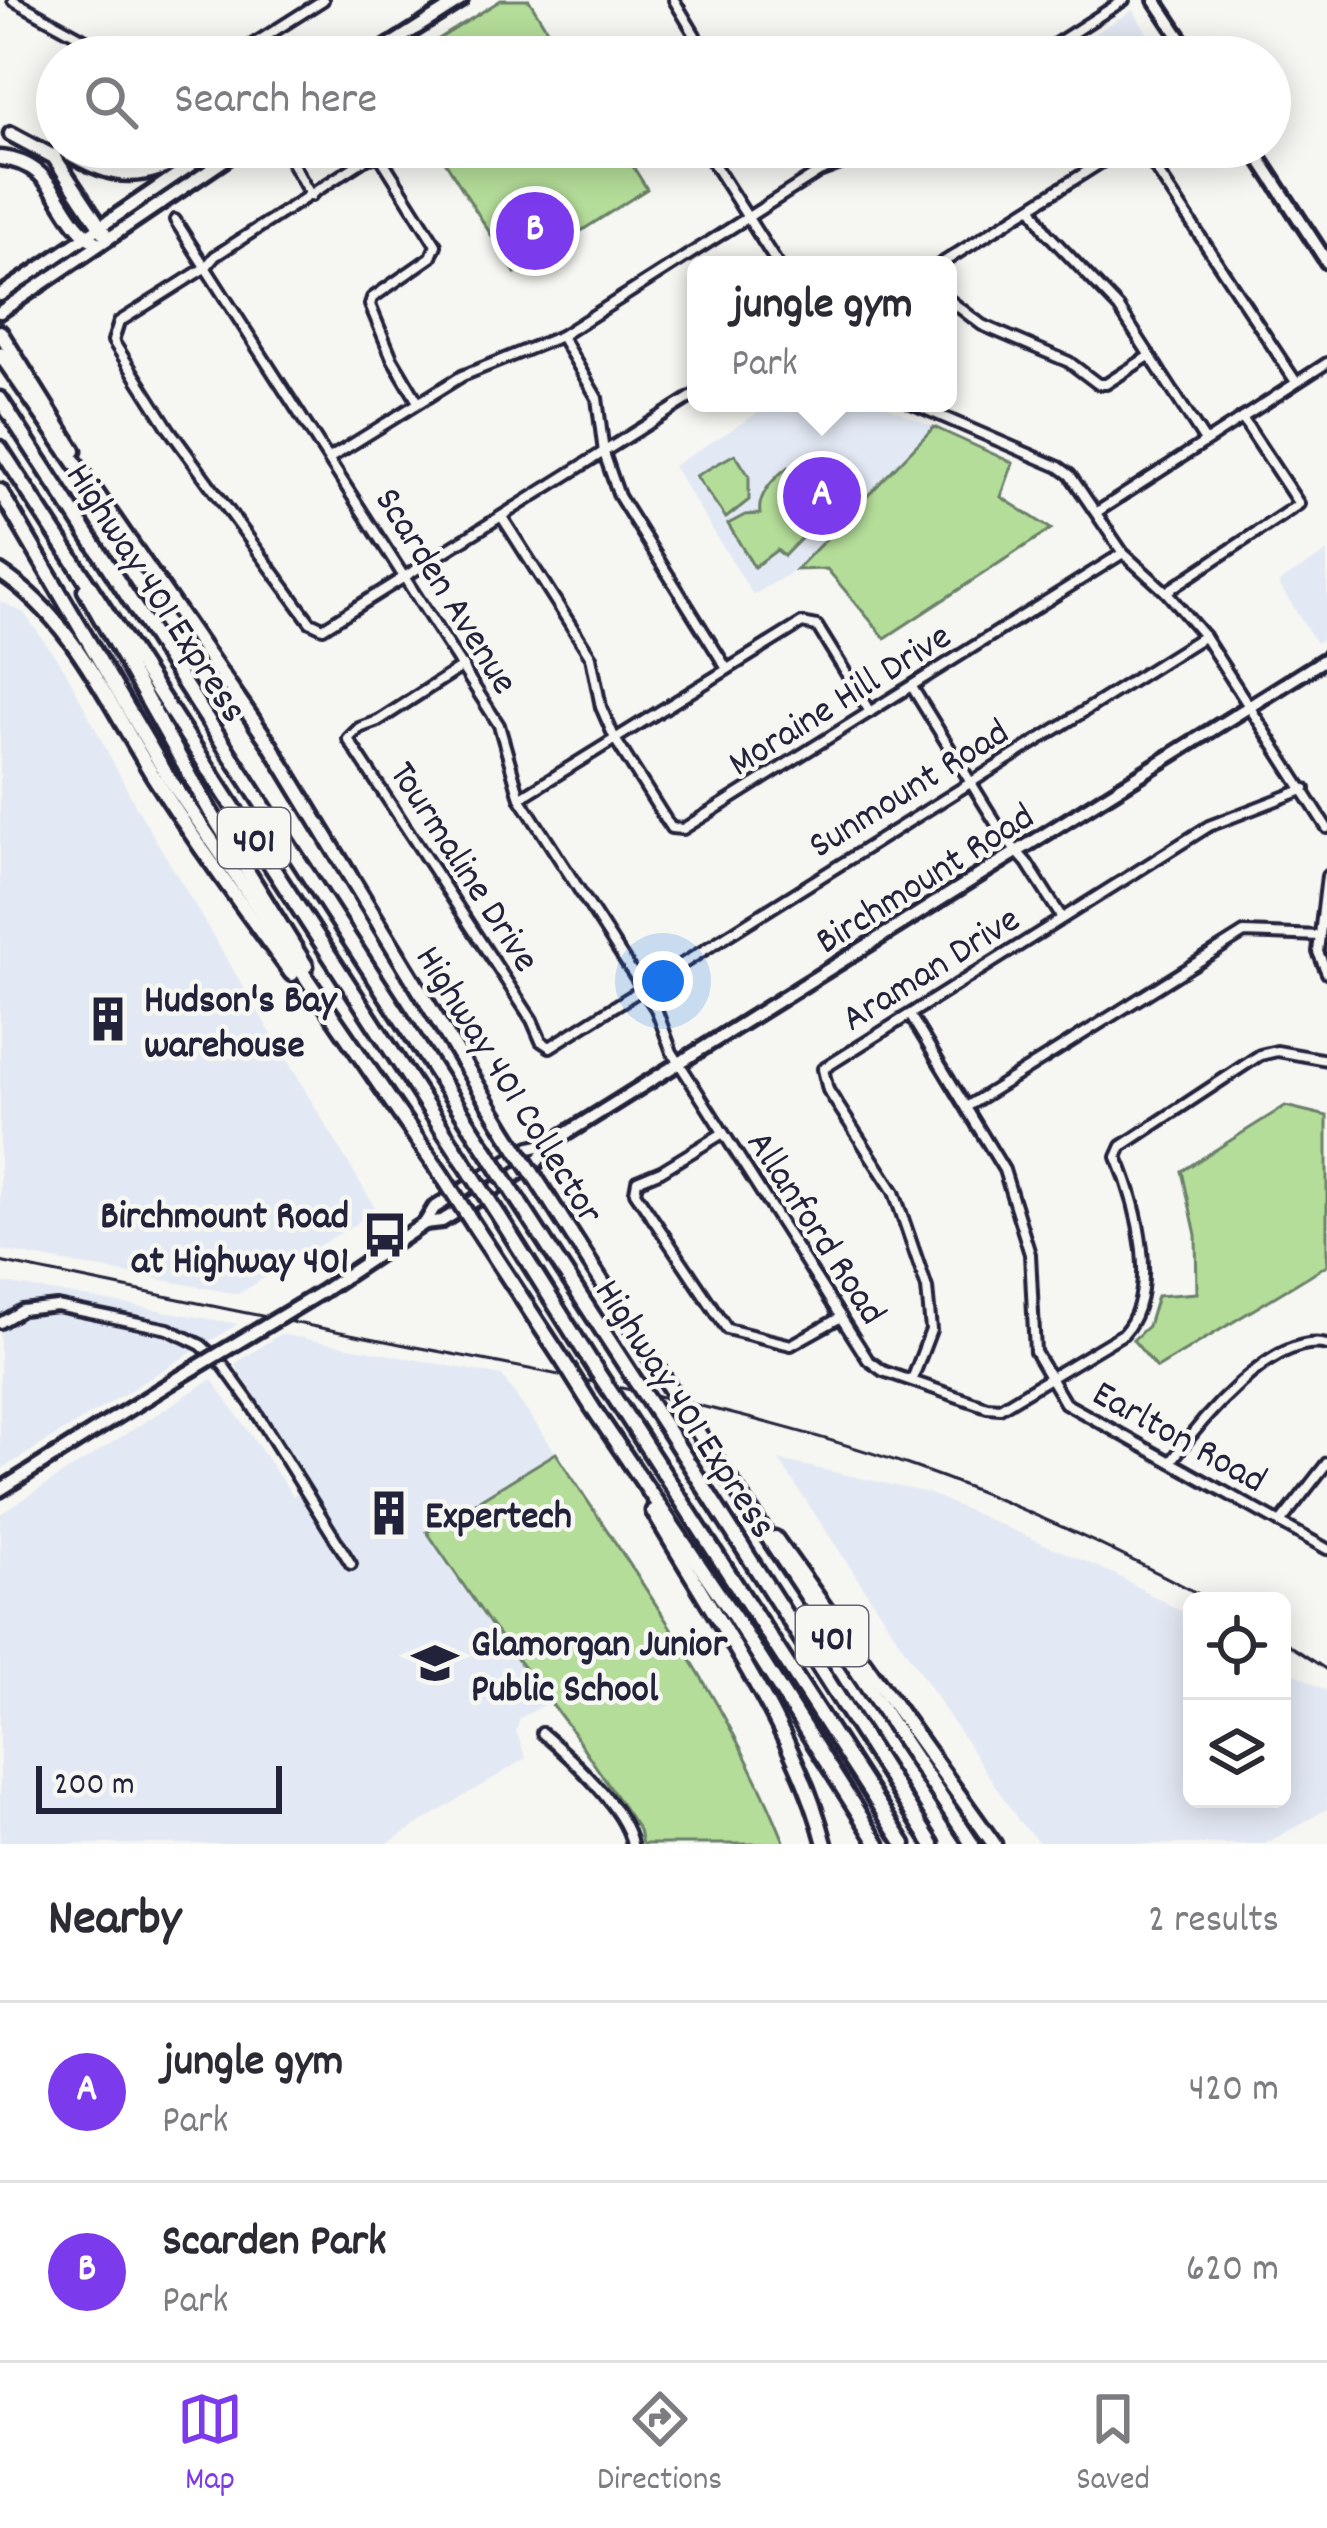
<!DOCTYPE html>
<html lang="en">
<head>
<meta charset="utf-8">
<style>
  body { margin:0; font-family:Dekko,sans-serif; background:#f7f7f7; color:#2b2b33 }
  .controls { position:absolute; right:36px; bottom:36px; display:grid; overflow:hidden; border-radius:18px; box-shadow:0 6px 30px #0003 }
  .controls button { width:108px; height:108px; display:grid; place-items:center; padding:0; border:0; border-bottom:3px solid #e1e1e2; background:#fff; color:#2b2b33; font:60px sans-serif }
  .scale { position:absolute; left:36px; bottom:30px; width:246px; box-sizing:border-box; padding-left:12px; border:6px solid #22223b; border-top:0; font-size:33px; line-height:42px; white-space:nowrap; color:#22223b; -webkit-text-stroke:9px #f6f6f2; paint-order:stroke }
  .you { position:absolute; left:663px; top:981px; width:42px; height:42px; margin:-30px; border:9px solid #fff; border-radius:50%; background:#1a73e8; box-shadow:0 0 0 18px #1a73e833 }
  .badge { display:grid; place-items:center; width:78px; height:78px; border-radius:50%; background:#7c3aed; color:#fff; font-size:39px; font-weight:700 }
  .pin { position:absolute; translate:-50% -50%; border:6px solid #fff; box-shadow:0 3px 12px #0006 }
  .popup { position:absolute; left:687px; top:256px; width:270px; height:156px; box-sizing:border-box; display:grid; place-content:center; border-radius:18px; background:#fff; filter:drop-shadow(0 3px 9px #0005); font-size:39px; white-space:nowrap; color:#7c7c81 }
  .popup b { font-size:45px; color:#2b2b33 }
  .popup::after { content:''; position:absolute; left:50%; top:100%; margin-left:-24px; border:24px solid transparent; border-top-color:#fff }
  .list { margin:0; padding:0; list-style:none }
  h2 { display:flex; justify-content:space-between; align-items:center; height:156px; margin:0; padding:0 48px; font-size:51px }
  h2 small { font-size:39px; font-weight:400; color:#7c7c81 }
  .list li { display:grid; grid-template-columns:78px 1fr auto; gap:36px; align-items:center; box-sizing:border-box; height:180px; padding:0 48px; border-top:3px solid #e1e1e2 }
  .list b { display:block; font-size:45px; white-space:nowrap }
  .list p { margin:0; font-size:39px; white-space:nowrap; color:#7c7c81 }
  .list em { font-size:39px; font-style:normal; color:#7c7c81 }
  .icon { flex:none; width:66px; height:66px; fill:none; stroke:currentColor; stroke-width:2; stroke-linecap:round; stroke-linejoin:round }
  .map { position:relative; flex:none; width:1327px; height:1844px; overflow:hidden }
  .search { position:absolute; background:#fff; box-shadow:0 6px 30px #0003; left:36px; right:36px; top:36px; height:132px; display:flex; align-items:center; gap:30px; box-sizing:border-box; padding:0 42px; border-radius:66px; color:#7c7c81; font-size:45px }
  .sheet { height:516px; background:#fff }
  nav { display:flex; justify-content:space-around; align-items:center; box-sizing:border-box; height:168px; border-top:3px solid #e1e1e2; background:#fff; font-size:33px; color:#7c7c81 }
  nav a { display:grid; justify-items:center; gap:6px }
  nav .on { color:#7c3aed }
  .map>svg:first-child { display:block }
  .built { fill:#e3e9f4 }
  .green { fill:#b4dd99; stroke:#6b806a; stroke-width:3 }
  .lines { fill:none; stroke-linecap:round; stroke-linejoin:round }
  .minor-casing { stroke:#22223b; stroke-width:16 }
  .major-casing { stroke:#22223b; stroke-width:20 }
  .highway-casing { stroke:#22223b; stroke-width:21 }
  .minor { stroke:#f6f6f2; stroke-width:8 }
  .major { stroke:#f6f6f2; stroke-width:10 }
  .highway { stroke:#f6f6f2; stroke-width:12 }
  .rail { stroke:#22223b; stroke-width:3 }
  .major-bridge-casing { stroke:#22223b; stroke-width:20; stroke-linecap:butt }
  .highway-bridge-casing { stroke:#22223b; stroke-width:21; stroke-linecap:butt }
  .major-bridge { stroke:#f6f6f2; stroke-width:10 }
  .highway-bridge { stroke:#f6f6f2; stroke-width:12 }
  .labels { text-anchor:middle; stroke-width:9; stroke-linejoin:round; paint-order:stroke }
  .shield { fill:#f6f6f2; stroke:#626272; stroke-width:3 }
  .shield-label { font-size:36px; font-weight:bold; fill:#22223b }
  .street-label { font-size:39px; fill:#22223b; stroke:#f6f6f2 }
  .poi-label { font-size:39px; font-weight:bold; fill:#22223b; stroke:#f6f6f2; text-anchor:start }
</style>
</head>
<body>
<div class="map">
<svg width="1327" height="1844" viewBox="0 0 1327 1844">
  <rect width="100%" height="100%" fill="#f6f6f2"/>
  <filter id="ink" filterUnits="userSpaceOnUse"><feTurbulence type="fractalNoise" baseFrequency=".00833" numOctaves="2"/><feDisplacementMap in="SourceGraphic" scale="24" xChannelSelector="R" yChannelSelector="G"/><feConvolveMatrix kernelMatrix="1 2 1 2 8 2 1 2 1" color-interpolation-filters="sRGB"/></filter>
  <g filter="url(#ink)">
    <g class="built">
      <path d="M1133,10L1162,57H1057Z"/>
      <path d="M774,403H879L934,427L796,570L753,595L673,466Z"/>
      <path d="M1327,552V637L1316,643L1278,583Z"/>
      <path d="M0,601L24,613L65,670L138,810L377,1211L238,1294L0,1250Z"/>
      <path d="M0,1282L238,1324L0,1470Z"/>
      <path d="M280,1334L502,1376L556,1453L427,1533L550,1702L520,1718L516,1731L526,1758L386,1844H0V1514L212,1379L293,1496L310,1487L235,1364Z"/>
      <path d="M779,1460L928,1493L1116,1575L1192,1617V1799H1282V1666L1327,1691V1809L1265,1844H1040L1018,1820Z"/>
    </g>
    <g class="green">
      <path d="M501,0H529L564,57H410Z"/>
      <path d="M436,147H621L647,189L515,273Z"/>
      <path d="M934,427L1013,463L1001,497L1051,529L885,638L827,569L796,570Z"/>
      <path d="M735,454L749,476V500L726,518L696,476Z"/>
      <path d="M788,467L814,491L821,484L836,497L831,508L784,556L777,550L754,567L728,524L745,515L760,514C757,495 774,478 788,467Z"/>
      <path d="M1285,1106L1327,1116V1265L1157,1368L1133,1340L1148,1326L1157,1296L1197,1293L1196,1235L1182,1171Z"/>
      <path d="M556,1453C638,1579 730,1704 785,1844H642L639,1830L567,1724L491,1625L427,1532Z"/>
    </g>
    <g class="lines">
      <g class="minor-casing">
        <g id="minor">
          <path d="M13,0L84,39L106,57"/>
          <path d="M674,0L695,35L701,57"/>
          <path d="M233,57L323,0"/>
          <path d="M1035,57L1124,0"/>
          <path d="M283,147L311,196"/>
          <path d="M703,147L778,265"/>
          <path d="M1032,207L1046,232L1119,308L1205,441"/>
          <path d="M175,220L499,725L520,798L656,1009L672,1052L868,1360L883,1371L987,1407L1000,1408L1123,1334C1161,1293 1137,1204 1117,1157L1122,1146L1260,1055L1277,1051L1327,1060"/>
          <path d="M939,265L1108,158C1126,149 1137,146 1152,163L1296,382"/>
          <path d="M948,299L982,325L1069,362L1098,384H1106L1149,356"/>
          <path d="M561,336L597,398L604,453L619,496L727,669"/>
          <path d="M418,402L392,358L370,305L372,298L431,257L436,245L380,156L366,159L215,256L206,267L119,322L113,341L169,429L310,622L323,628L696,394"/>
          <path d="M911,403L1059,467L1070,475L1123,553L1166,592L1204,636L1327,828"/>
          <path d="M330,458L462,376L561,336L819,172L886,147"/>
          <path d="M1097,512L1327,363"/>
          <path d="M502,517L591,657L601,707L615,739L671,828L683,829L1123,553"/>
          <path d="M1166,592L1299,504L1242,418"/>
          <path d="M463,666L378,721L359,728L348,739L532,1020L541,1041L550,1047L1204,636"/>
          <path d="M912,687L1005,838L1027,863L1062,918"/>
          <path d="M520,798L802,623L817,626L870,712"/>
          <path d="M1327,876L1318,952L1327,973"/>
          <path d="M910,1015L1004,1170L1030,1254L1035,1352L1065,1403L1327,1549"/>
          <path d="M968,1106L1244,933L1320,936"/>
          <path d="M723,1133L661,1171L637,1181L635,1192L727,1329L791,1345L841,1317"/>
          <path d="M0,1323L22,1310L57,1306L168,1329L201,1345L223,1365L251,1404L351,1564"/>
          <path d="M912,1380L931,1330L927,1288L894,1192L828,1090L823,1069L1209,826L1305,789"/>
          <path d="M1171,1462C1199,1422 1275,1331 1327,1345"/>
          <path d="M1280,1523L1327,1463"/>
          <path d="M542,1733C570,1757 625,1808 632,1844"/>
        </g>
      </g>
      <g class="major-casing">
        <g id="major">
          <path d="M1155,0L1193,57"/>
          <path d="M371,57L461,0"/>
          <path d="M1252,147L1327,262"/>
          <path d="M0,295L210,152"/>
          <path d="M0,312L244,147"/>
          <path d="M425,1223L442,1221L537,1162L551,1143"/>
          <path d="M320,1293L425,1223L434,1208L530,1148L551,1143L1327,658"/>
          <path d="M0,1490L177,1379"/>
        </g>
      </g>
      <g class="highway-casing">
        <g id="highway">
          <path d="M11,134L54,157L107,237"/>
          <path d="M59,147C128,189 143,176 213,147"/>
          <path d="M0,158C60,163 55,218 97,243"/>
          <path d="M0,332L74,451"/>
          <path d="M0,354L269,743L507,1134"/>
          <path d="M0,399L484,1147"/>
          <path d="M0,448L463,1161"/>
          <path d="M0,491L168,777L441,1174"/>
          <path d="M0,572C73,619 109,705 154,777C197,845 245,910 292,974"/>
          <path d="M85,590L210,811L306,966"/>
          <path d="M542,1188L661,1374"/>
          <path d="M519,1202L636,1382"/>
          <path d="M499,1216L598,1373"/>
          <path d="M477,1230L565,1364"/>
          <path d="M592,1407L735,1618L878,1844"/>
          <path d="M624,1412L904,1844"/>
          <path d="M665,1426L932,1844"/>
          <path d="M694,1426L972,1844"/>
          <path d="M653,1511C712,1613 796,1731 825,1844"/>
          <path d="M775,1538L994,1844"/>
        </g>
      </g>
      <use href="#minor" class="minor"/>
      <use href="#major" class="major"/>
      <use href="#highway" class="highway"/>
      <g class="rail">
        <path d="M0,1262C137,1290 273,1319 410,1346C579,1378 751,1411 914,1467C1019,1504 1114,1549 1212,1601"/>
        <path d="M1282,1640L1327,1670"/>
      </g>
      <g class="major-bridge-casing">
        <path id="major-bridge" d="M177,1379L320,1293"/>
      </g>
      <g class="highway-bridge-casing">
        <g id="highway-bridge">
          <path d="M507,1134L542,1188"/>
          <path d="M484,1147L519,1202"/>
          <path d="M463,1161L499,1216"/>
          <path d="M441,1174L477,1230"/>
          <path d="M565,1364L592,1407"/>
          <path d="M598,1373L624,1412"/>
          <path d="M661,1374L694,1426"/>
          <path d="M636,1382L665,1426"/>
        </g>
      </g>
      <use href="#major-bridge" class="major-bridge"/>
      <use href="#highway-bridge" class="highway-bridge"/>
    </g>
  </g>
  <defs>
    <g id="building-bare" transform="scale(3.6)"><path d="M-4-6H4V6H1V3H-1V6H-4ZM-2.5-4.3h1.7v1.8h-1.7ZM.8-4.3h1.7v1.8H.8ZM-2.5-1h1.7V.8h-1.7ZM.8-1h1.7V.8H.8Z" fill="#22223b" stroke="#f6f6f2" stroke-width="2.5" paint-order="stroke"/></g>
    <g id="bus-bare" transform="scale(3.6)"><path d="M-5-6H5V4H4V6H2V4H-2V6H-4V4H-5ZM-3.5-4V0h7V-4ZM-3.5 1.2v1.5H-2V1.2ZM2 1.2v1.5H3.5V1.2Z" fill="#22223b" stroke="#f6f6f2" stroke-width="2.5" paint-order="stroke"/></g>
    <g id="school-bare" transform="scale(3.6)"><path d="M0-5L7-2L0 1L-7-2ZM-4 1L0 2.5L4 1V4Q0 6-4 4Z" fill="#22223b" stroke="#f6f6f2" stroke-width="2.5" paint-order="stroke"/></g>
  </defs>
  <g fill-rule="evenodd">
    <use href="#building-bare" x="108" y="1019"/>
    <use href="#bus-bare" x="385" y="1235"/>
    <use href="#building-bare" x="389" y="1513"/>
    <use href="#school-bare" x="435" y="1663"/>
  </g>
  <g class="labels">
    <g class="shield">
      <rect x="218" y="808" width="72" height="60" rx="9"/>
      <rect x="796" y="1606" width="72" height="60" rx="9"/>
    </g>
    <g class="shield-label">
      <text x="254" y="851">401</text>
      <text x="832" y="1649">401</text>
    </g>
    <g class="street-label">
      <text transform="translate(449 589) rotate(58)" y="14">Scarden Avenue</text>
      <text transform="translate(159 591) rotate(57)" y="14">Highway 401 Express</text>
      <text transform="translate(838 697) rotate(-32)" y="14">Moraine Hill Drive</text>
      <text transform="translate(907 786) rotate(-32)" y="14">Sunmount Road</text>
      <text transform="translate(467 865) rotate(57)" y="14">Tourmaline Drive</text>
      <text transform="translate(923 876) rotate(-32)" y="14">Birchmount Road</text>
      <text transform="translate(929 966) rotate(-32)" y="14">Araman Drive</text>
      <text transform="translate(512 1083) rotate(58)" y="14">Highway 401 Collector</text>
      <text transform="translate(819 1226) rotate(57)" y="14">Allanford Road</text>
      <text transform="translate(688 1407) rotate(57)" y="14">Highway 401 Express</text>
      <text transform="translate(1181 1434) rotate(29)" y="14">Earlton Road</text>
    </g>
    <g class="poi-label">
      <text x="144" y="1011">Hudson's Bay<tspan x="144" dy="45">warehouse</tspan></text>
      <text x="349" y="1227" text-anchor="end">Birchmount Road<tspan x="349" dy="45">at Highway 401</tspan></text>
      <text x="425" y="1527">Expertech</text>
      <text x="471" y="1655">Glamorgan Junior<tspan x="471" dy="45">Public School</tspan></text>
    </g>
  </g>
</svg>
<div class="controls">
<button><svg class="icon" aria-label="locate" viewBox="0 0 24 24"><circle cx="12" cy="12" r="6"/><path d="M12 2v4M12 18v4M2 12h4M18 12h4"/></svg></button>
<button><svg class="icon" aria-label="layers" viewBox="0 0 24 24"><path d="M12 4l9 5-9 5-9-5zM3 14l9 5 9-5"/></svg></button>
</div>
<div class="scale">200 m</div>
<div class="you"></div>
<div class="pin badge" style="left:822px;top:496px">A</div>
<div class="popup"><b>jungle gym</b>Park</div>
<div class="pin badge" style="left:535px;top:231px">B</div>
<div class="search"><svg class="icon" aria-label="search" viewBox="0 0 24 24"><circle cx="10" cy="10" r="6"/><path d="M15 15l6 6"/></svg>Search here</div>
</div>
<section class="sheet">
<h2>Nearby<small>2 results</small></h2>
<ul class="list">
<li><span class="badge">A</span><div><b>jungle gym</b><p>Park</p></div><em>420 m</em></li>
<li><span class="badge">B</span><div><b>Scarden Park</b><p>Park</p></div><em>620 m</em></li>
</ul>
</section>
<nav>
<a class="on"><svg class="icon" aria-label="map" viewBox="0 0 24 24"><path d="M3 6l6-2 6 2 6-2v14l-6 2-6-2-6 2zM9 4v14M15 6v14"/></svg>Map</a>
<a><svg class="icon" aria-label="directions" viewBox="0 0 24 24"><path d="M12 3l9 9-9 9-9-9zM9 14v-3h6M13 9l2 2-2 2"/></svg>Directions</a>
<a><svg class="icon" aria-label="saved" viewBox="0 0 24 24"><path d="M7 4h10v16l-5-4-5 4z"/></svg>Saved</a>
</nav>
</body>
</html>
